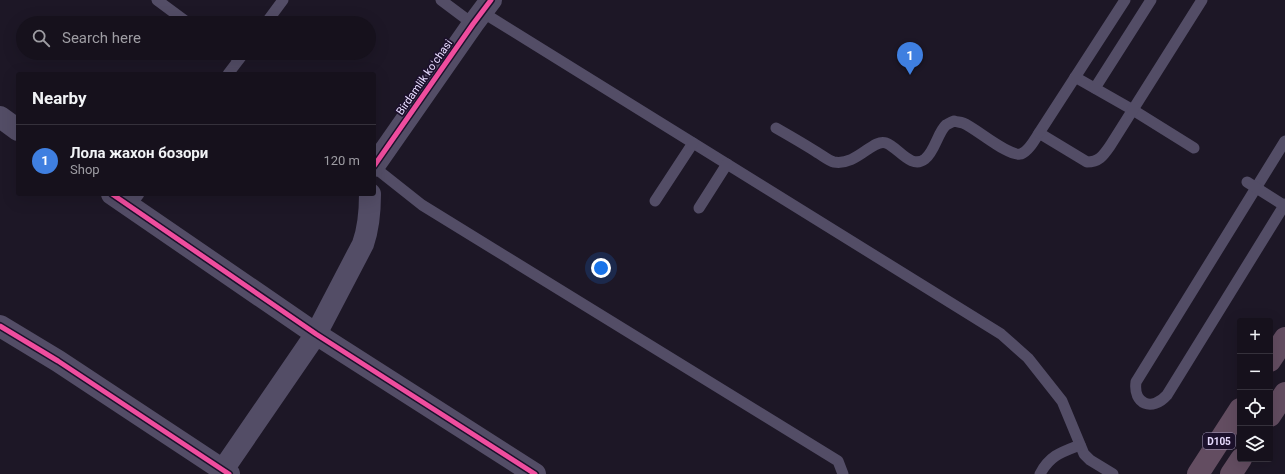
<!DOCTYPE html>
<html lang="en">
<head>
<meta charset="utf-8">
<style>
  body { margin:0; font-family:Roboto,sans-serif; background:#1f1a25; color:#f1f3f6 }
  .controls { position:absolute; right:12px; bottom:12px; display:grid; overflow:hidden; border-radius:4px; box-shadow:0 4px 16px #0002 }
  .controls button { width:36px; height:36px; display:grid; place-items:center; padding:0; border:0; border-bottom:1px solid #35313b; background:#16111c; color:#f1f3f6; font:20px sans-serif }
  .you { position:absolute; left:601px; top:268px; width:14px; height:14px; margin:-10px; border:3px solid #fff; border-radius:50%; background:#1a73e8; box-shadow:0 0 0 6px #1a73e833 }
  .badge { display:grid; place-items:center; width:26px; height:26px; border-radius:50%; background:#a197b3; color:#fff; font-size:13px; font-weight:700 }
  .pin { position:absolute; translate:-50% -33px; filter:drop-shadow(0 1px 2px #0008) }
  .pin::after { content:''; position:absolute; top:21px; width:14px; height:12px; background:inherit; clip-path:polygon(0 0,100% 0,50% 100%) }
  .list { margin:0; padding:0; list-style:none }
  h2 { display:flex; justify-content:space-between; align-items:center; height:52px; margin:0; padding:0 16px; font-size:17px }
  h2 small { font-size:13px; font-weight:400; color:#9e9da3 }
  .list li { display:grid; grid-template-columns:26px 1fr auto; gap:12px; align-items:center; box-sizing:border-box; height:72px; padding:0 16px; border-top:1px solid #35313b }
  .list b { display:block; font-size:15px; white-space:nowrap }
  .list p { margin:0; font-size:13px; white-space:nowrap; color:#9e9da3 }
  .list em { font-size:13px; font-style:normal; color:#9e9da3 }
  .icon { flex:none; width:22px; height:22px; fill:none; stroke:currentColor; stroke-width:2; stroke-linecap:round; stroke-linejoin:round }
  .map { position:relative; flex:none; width:1285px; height:474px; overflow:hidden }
  .search { position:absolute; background:#16111c; box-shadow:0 4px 16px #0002; left:16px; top:16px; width:360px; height:44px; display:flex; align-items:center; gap:10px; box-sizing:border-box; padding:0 14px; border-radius:22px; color:#9e9da3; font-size:15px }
  .panel { position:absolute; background:#16111c; box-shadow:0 4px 16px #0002; left:16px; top:72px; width:360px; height:124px; border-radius:4px }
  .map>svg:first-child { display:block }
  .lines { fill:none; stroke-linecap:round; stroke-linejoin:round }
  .lane { stroke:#534d66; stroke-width:11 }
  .street { stroke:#534d66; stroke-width:22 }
  .highway { stroke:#634d61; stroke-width:22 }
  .cycleway-casing { stroke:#1c112c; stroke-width:8 }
  .cycleway { stroke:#ef4d9e; stroke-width:5 }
  .labels { text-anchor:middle; stroke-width:3.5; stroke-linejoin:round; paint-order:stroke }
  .shield { fill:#1c112c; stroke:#ab9fc0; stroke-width:1 }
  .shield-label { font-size:10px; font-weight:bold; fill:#e8dcff }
  .street-label { font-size:11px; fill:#e8dcff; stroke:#1c112c }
</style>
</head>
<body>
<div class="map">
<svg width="1285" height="474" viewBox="0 0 1285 474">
  <rect width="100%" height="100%" fill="#1d1726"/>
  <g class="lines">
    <g class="lane">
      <path d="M157,0L188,23"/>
      <path d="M441,0L473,24"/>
      <path d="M482,12L1001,334L1028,358L1062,401L1084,454L1090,460L1113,474"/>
      <path d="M266,23L283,0"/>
      <path d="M230,53L239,59"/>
      <path d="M228,74L244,53"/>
      <path d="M1075,77L1133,110L1194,148"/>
      <path d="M1095,88L1151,0"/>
      <path d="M776,128C790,136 804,144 818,153C823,156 829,161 834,162C857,166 873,138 886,143C898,147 911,170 925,159C935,151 938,132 946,125C948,124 951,122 954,121C957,122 960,122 963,123C976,128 1008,157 1021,154C1029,151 1035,139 1039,133L1087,162C1099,162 1103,156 1110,146L1202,0"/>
      <path d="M1039,133L1125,0"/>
      <path d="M1285,141L1136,382C1133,404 1152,412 1167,395L1285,204"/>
      <path d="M374,167L422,205L838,461L843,474"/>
      <path d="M1247,182L1285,206"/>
      <path d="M655,201L693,143"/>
      <path d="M130,206L139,194"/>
      <path d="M699,208L727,164"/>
      <path d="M1040,474C1050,455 1062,452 1080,445"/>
    </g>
    <g class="street">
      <path d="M0,117L18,130"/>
      <path d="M374,166L473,24L491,0"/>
      <path d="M112,194L316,334L535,474"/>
      <path d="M0,326L58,361L229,474"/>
      <path d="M220,474L316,334L363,244C369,227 370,212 370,194"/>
    </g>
    <g class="highway">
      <path d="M1270,361L1285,338"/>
      <path d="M1270,416L1285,393"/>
      <path d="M1198,474L1240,409"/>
      <path d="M1231,474L1241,459"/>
    </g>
    <g class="cycleway-casing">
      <g id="cycleway">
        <path d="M374,166L473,24L491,0"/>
        <path d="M112,194L316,334L535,474"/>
        <path d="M0,326L58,361L229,474"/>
      </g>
    </g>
    <use href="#cycleway" class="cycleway"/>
  </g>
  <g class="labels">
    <rect class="shield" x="1203" y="433" width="32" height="16" rx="3"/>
    <g class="shield-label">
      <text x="1219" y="445">D105</text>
    </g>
    <g class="street-label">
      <text transform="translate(424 77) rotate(-55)" y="4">Birdamlik koʻchasi</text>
    </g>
  </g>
</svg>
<div class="controls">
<button>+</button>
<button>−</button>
<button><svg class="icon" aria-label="locate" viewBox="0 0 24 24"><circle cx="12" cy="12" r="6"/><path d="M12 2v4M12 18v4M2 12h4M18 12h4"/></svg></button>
<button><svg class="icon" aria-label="layers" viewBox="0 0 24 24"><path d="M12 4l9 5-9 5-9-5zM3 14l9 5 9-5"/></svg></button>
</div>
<div class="you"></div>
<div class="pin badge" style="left:910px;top:75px;background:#3f7fe0">1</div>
<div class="search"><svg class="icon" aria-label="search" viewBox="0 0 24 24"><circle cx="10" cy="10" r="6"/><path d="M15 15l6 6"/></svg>Search here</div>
<section class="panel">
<h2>Nearby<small></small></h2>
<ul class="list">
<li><span class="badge" style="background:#3f7fe0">1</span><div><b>Лола жахон бозори</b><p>Shop</p></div><em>120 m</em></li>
</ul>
</section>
</div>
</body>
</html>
